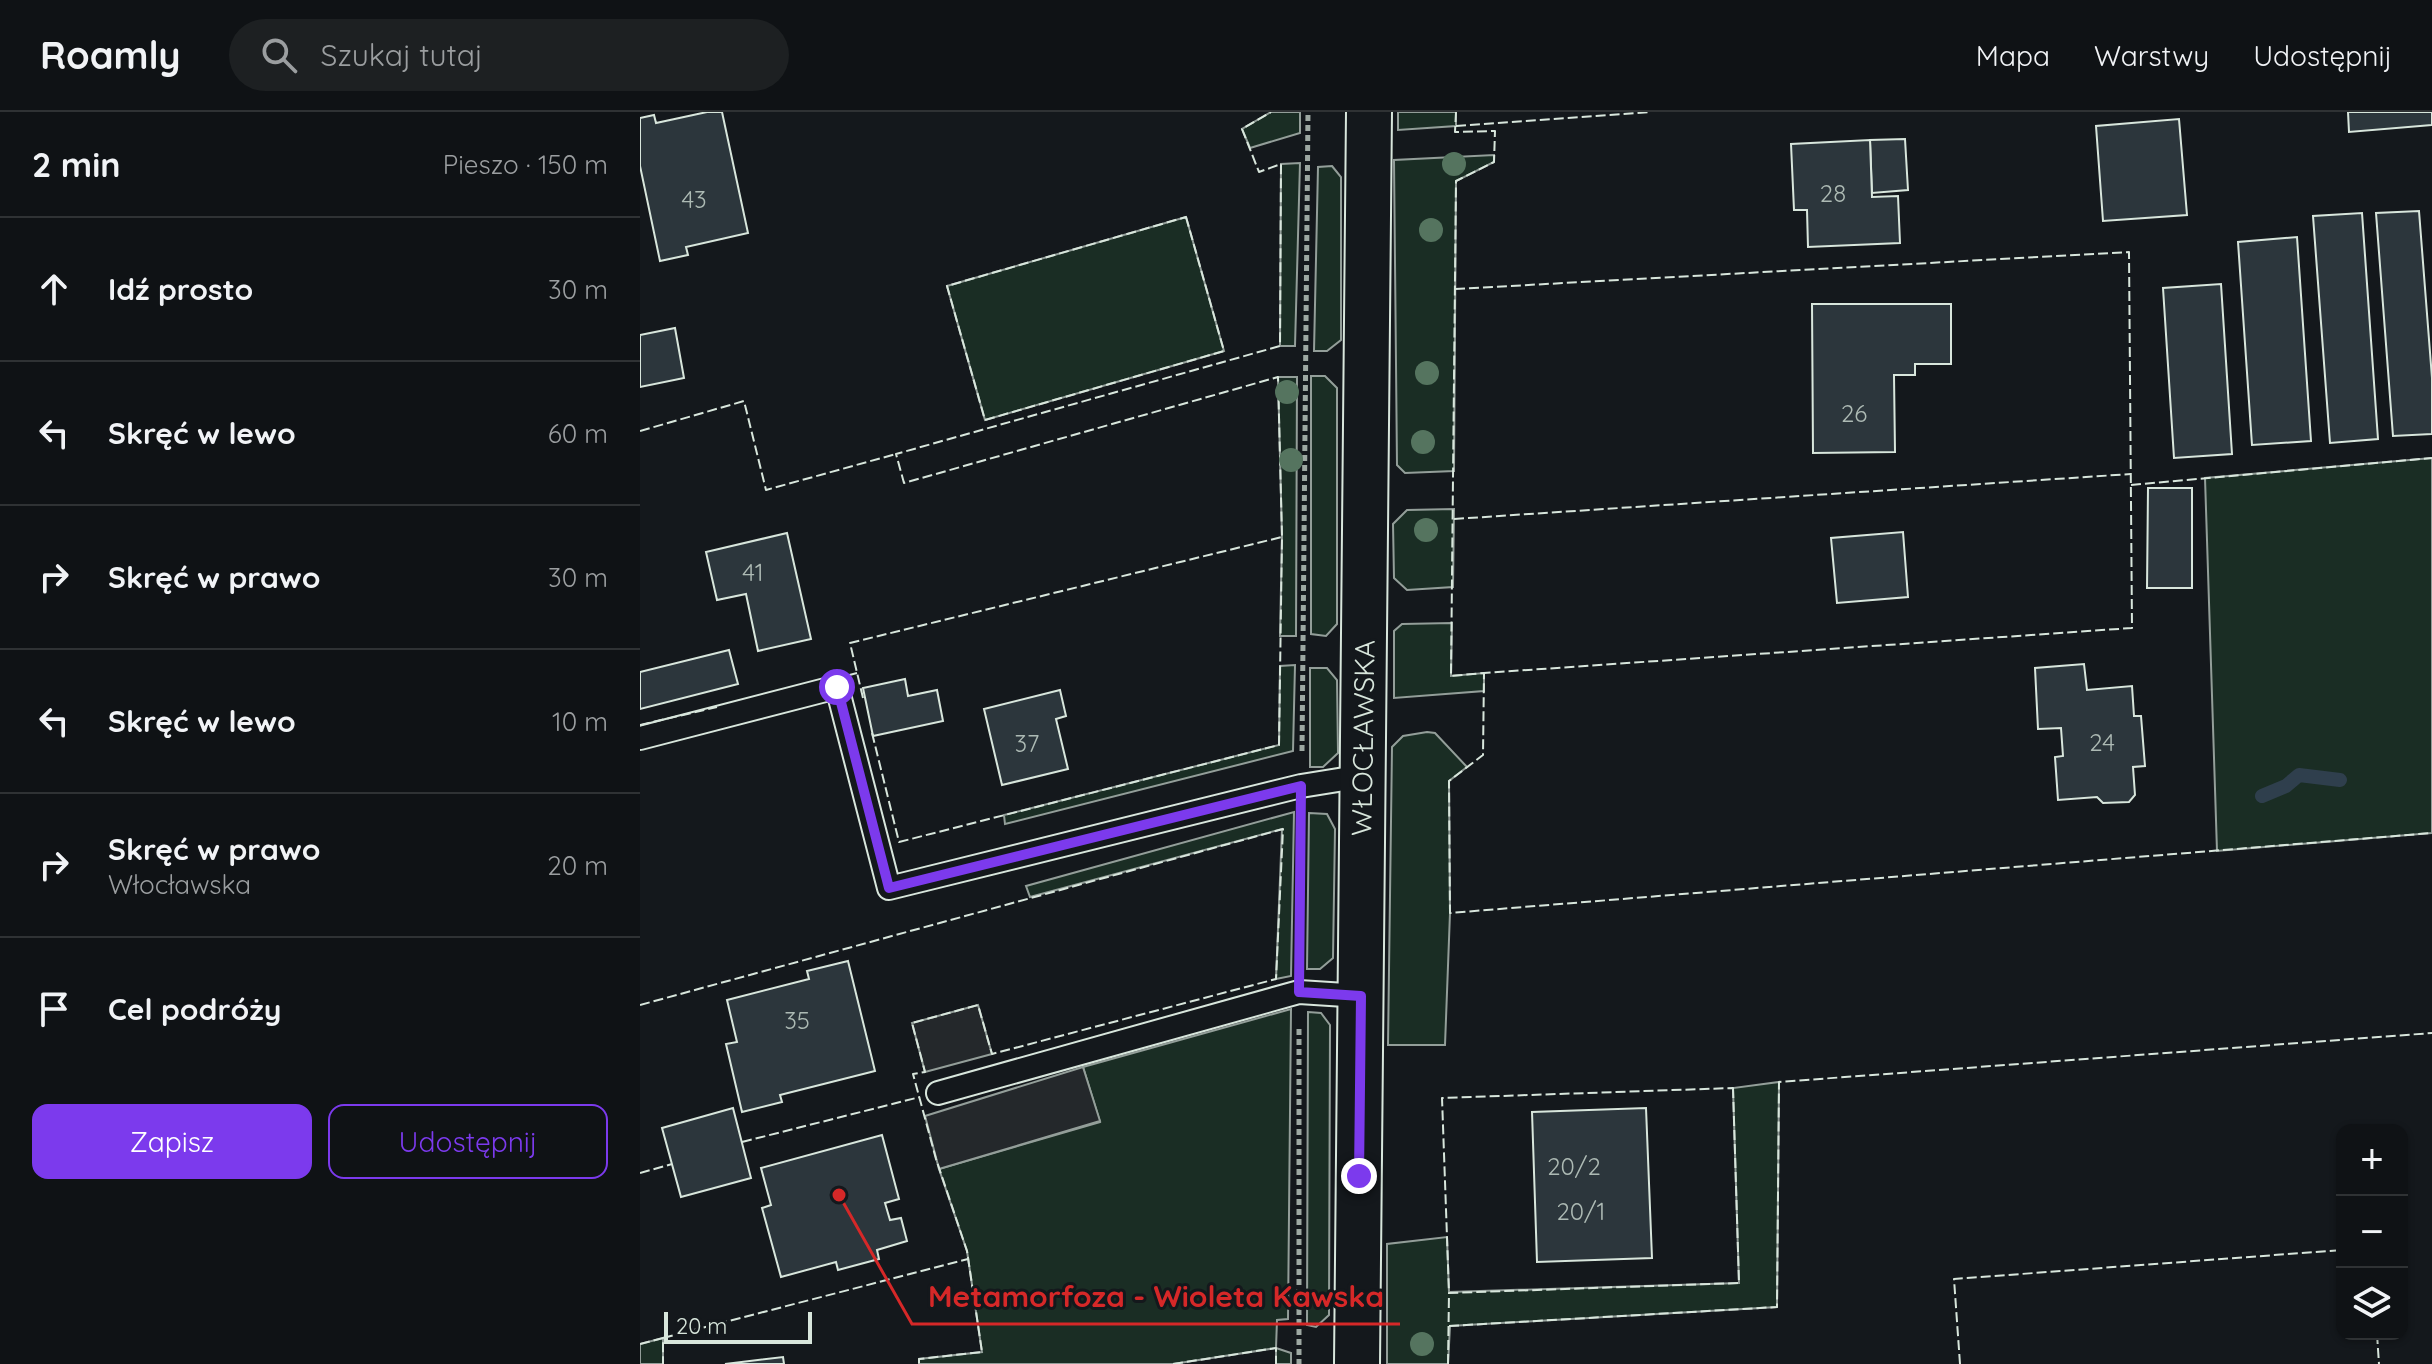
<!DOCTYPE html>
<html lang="pl">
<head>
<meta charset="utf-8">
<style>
  body { margin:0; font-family:Quicksand,sans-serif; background:#1d2022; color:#f1f3f6 }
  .controls { position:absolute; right:24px; bottom:24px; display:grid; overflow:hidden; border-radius:16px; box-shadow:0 2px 6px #0004 }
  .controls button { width:72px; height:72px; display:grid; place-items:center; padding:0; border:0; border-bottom:2px solid #2f3234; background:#0f1215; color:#f1f3f6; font:40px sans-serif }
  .scale { position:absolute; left:24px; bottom:20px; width:148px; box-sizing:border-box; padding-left:8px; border:4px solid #d8e6dc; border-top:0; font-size:22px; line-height:28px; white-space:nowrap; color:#d8e6dc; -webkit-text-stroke:6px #14181c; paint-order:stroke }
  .stop { position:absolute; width:24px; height:24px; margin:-18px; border:6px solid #7c3aed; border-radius:50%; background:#fff }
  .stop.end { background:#7c3aed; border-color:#fff; box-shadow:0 2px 8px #0008 }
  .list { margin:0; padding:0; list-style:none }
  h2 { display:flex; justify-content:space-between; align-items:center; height:104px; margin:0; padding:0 32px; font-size:34px }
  h2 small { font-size:26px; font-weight:400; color:#9b9ea0 }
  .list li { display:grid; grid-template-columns:52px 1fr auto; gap:24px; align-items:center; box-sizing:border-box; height:144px; padding:0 32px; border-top:2px solid #2f3234 }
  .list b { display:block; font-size:30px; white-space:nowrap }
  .list p { margin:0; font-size:26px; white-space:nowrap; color:#9b9ea0 }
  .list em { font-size:26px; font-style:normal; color:#9b9ea0 }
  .actions { display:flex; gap:16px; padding:24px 32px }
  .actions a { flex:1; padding:18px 0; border:2px solid #7c3aed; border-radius:16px; text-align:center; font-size:28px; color:#7c3aed }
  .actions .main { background:#7c3aed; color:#fff }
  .icon { flex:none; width:44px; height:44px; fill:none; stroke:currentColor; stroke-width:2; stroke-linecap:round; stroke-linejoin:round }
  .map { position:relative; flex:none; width:1792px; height:1252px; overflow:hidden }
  header { display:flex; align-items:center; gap:48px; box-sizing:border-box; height:112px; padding:0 40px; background:#0f1215; border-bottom:2px solid #2f3234 }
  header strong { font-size:38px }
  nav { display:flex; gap:44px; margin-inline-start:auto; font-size:28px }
  .search { width:560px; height:72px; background:#1d2022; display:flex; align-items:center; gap:20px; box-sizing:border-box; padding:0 28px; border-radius:44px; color:#9b9ea0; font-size:30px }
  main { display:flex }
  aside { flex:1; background:#0f1215 }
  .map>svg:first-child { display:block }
  .green { fill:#1a2d24; stroke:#939e99; stroke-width:2 }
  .parking { fill:#24282b; stroke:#939e99; stroke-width:2 }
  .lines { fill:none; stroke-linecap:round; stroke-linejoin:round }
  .stream { stroke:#2f3f4d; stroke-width:14 }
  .building { fill:#2c363c; stroke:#d8e6dc; stroke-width:2 }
  .service-casing { stroke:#d8e6dc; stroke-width:26 }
  .secondary-casing { stroke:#d8e6dc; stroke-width:48 }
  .path { stroke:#9da8a2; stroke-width:5; stroke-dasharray:6 4; stroke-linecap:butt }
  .service { stroke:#14181c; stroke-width:22 }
  .secondary { stroke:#14181c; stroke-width:44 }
  .fence { stroke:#d8e6dc; stroke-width:2; stroke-dasharray:10 4; stroke-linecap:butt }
  .tree { fill:#55745f }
  .route { stroke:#7c3aed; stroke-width:10 }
  .labels { text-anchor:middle; stroke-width:6; stroke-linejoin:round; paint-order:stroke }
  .number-label { font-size:24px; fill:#adbab4 }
  .street-label { font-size:28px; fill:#d8e6dc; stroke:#14181c }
  .leader { fill:none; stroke:#d62828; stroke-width:3 }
  .callout-dot { fill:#d62828; stroke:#14181c; stroke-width:3 }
  .callout-label { font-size:30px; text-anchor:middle; font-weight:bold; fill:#d62828; stroke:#14181c; stroke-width:6; stroke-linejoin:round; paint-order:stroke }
</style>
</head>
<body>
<header>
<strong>Roamly</strong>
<div class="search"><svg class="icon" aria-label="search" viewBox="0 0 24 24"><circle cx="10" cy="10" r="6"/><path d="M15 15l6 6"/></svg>Szukaj tutaj</div>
<nav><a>Mapa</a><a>Warstwy</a><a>Udostępnij</a></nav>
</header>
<main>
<aside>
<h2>2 min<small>Pieszo · 150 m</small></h2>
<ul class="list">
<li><svg class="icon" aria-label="ahead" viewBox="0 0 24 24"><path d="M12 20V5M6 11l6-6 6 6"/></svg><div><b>Idź prosto</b></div><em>30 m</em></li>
<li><svg class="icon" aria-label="left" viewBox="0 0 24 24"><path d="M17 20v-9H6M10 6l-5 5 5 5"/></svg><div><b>Skręć w lewo</b></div><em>60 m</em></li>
<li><svg class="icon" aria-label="right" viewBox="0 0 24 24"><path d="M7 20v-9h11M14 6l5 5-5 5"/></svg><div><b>Skręć w prawo</b></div><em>30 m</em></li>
<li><svg class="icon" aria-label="left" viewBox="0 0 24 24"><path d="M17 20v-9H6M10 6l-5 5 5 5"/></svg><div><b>Skręć w lewo</b></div><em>10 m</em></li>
<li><svg class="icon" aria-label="right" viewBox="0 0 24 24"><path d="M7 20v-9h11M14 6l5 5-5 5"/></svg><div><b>Skręć w prawo</b><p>Włocławska</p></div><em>20 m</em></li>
<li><svg class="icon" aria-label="arrive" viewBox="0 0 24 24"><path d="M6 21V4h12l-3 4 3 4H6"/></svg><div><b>Cel podróży</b></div></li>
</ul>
<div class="actions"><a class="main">Zapisz</a><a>Udostępnij</a></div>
</aside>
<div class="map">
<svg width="1792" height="1252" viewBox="0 0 1792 1252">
  <rect width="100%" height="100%" fill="#14181c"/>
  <g class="green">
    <path d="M631,0H660V21L610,36L602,17Z"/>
    <path d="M758,0H816V14L758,18Z"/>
    <path d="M854,43V50L816,69L814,359L765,361L757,353L754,48Z"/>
    <path d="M660,51L655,234H640L641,52Z"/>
    <path d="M692,54L701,65V228L687,239H674L678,55Z"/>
    <path d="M546,105L584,239L345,308L307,174Z"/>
    <path d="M671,264H685L697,276V512L686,524L671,522Z"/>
    <path d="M638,265H657L656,524H640L642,425Z"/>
    <path d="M1792,346V721L1577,739L1565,366Z"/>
    <path d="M814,397L813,475L767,478L754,466L753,412L767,398Z"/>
    <path d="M812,511L811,564L844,561V579L754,586V519L762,512Z"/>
    <path d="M655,553L653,639L365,712L364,703L639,633L640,554Z"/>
    <path d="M670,556H687L697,568L698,641L683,655H670Z"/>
    <path d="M787,620L795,621L827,655L809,669L810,801L805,933H748L752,635L763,624Z"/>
    <path d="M654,700L651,864L636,867L642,717L390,785L386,774Z"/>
    <path d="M669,701L687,702L695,717L693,846L680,857H667Z"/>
    <path d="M651,897L648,1207L637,1208L636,1236L651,1241V1252H636V1236L533,1252H279V1247L342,1240L327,1139L299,1057L460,1010L443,955Z"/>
    <path d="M668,900L681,901L690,913L689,1203L676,1215L667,1213Z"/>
    <path d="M1139,970L1137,1195L810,1214L808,1252H747V1132L807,1125L809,1180L1099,1171L1093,976Z"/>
    <path d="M23,1226V1252H0V1232Z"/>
  </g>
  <g class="parking">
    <path d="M338,893L352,942L285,960L272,911Z"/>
    <path d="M443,955L460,1009L299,1057L285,1004Z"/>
  </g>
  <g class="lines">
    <path class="stream" d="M1622,684L1646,674L1659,663L1700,668"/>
  </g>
  <g class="building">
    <path d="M67,0H82L108,121L46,135L48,143L20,149L0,54V6L14,3L16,11Z"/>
    <path d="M1708,0H1792V13L1709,20Z"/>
    <path d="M1539,7L1547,103L1463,109L1456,14Z"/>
    <path d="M1265,27L1268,78L1232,81L1230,28Z"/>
    <path d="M1230,28L1232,85L1258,84L1260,131L1168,135L1167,98H1154L1151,32Z"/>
    <path d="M1779,99L1792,266V322L1753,324L1736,101Z"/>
    <path d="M1722,101L1738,327L1690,331L1673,104Z"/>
    <path d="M1657,125L1671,329L1612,333L1598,130Z"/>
    <path d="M1581,172L1592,342L1534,346L1523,176Z"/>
    <path d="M1172,192H1311V252H1275V263H1254L1255,340L1173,341Z"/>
    <path d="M35,216L44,266L0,275V223Z"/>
    <path d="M1508,376H1552V476H1507Z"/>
    <path d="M1263,420L1268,485L1197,491L1191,426Z"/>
    <path d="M147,421L171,527L118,539L106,482L77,488L66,440Z"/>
    <path d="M89,538L98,572L0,597V560Z"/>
    <path d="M1444,552L1447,578L1492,574L1494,604H1501L1505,654L1493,655L1495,683L1489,690L1463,691L1457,685L1418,688L1415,645L1423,644L1421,616L1398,617L1395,556Z"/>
    <path d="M265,567L268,584L297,578L303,609L233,624L223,576Z"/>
    <path d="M420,578L426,604L416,607L428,657L362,673L344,597Z"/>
    <path d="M208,849L235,959L140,983L142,990L102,1000L86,932L97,930L87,888L169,867L167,859Z"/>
    <path d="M93,996L111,1066L41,1085L22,1016Z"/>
    <path d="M1006,996L1012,1146L897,1150L892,1000Z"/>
    <path d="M242,1023L259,1087L245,1091L250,1108L261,1106L267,1129L237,1138L239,1147L198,1158L196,1150L141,1165L122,1096L131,1093L121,1056Z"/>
    <path d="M143,1245L144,1252H85Z"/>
  </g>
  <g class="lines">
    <g class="service-casing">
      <g id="service">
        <path d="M0,626L197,575L249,776L661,674L723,664"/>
        <path d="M298,981L659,880L721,884"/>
      </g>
    </g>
    <g class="secondary-casing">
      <path id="secondary" d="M717,1252L729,0"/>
    </g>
    <g class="path">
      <path d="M662,639L668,0"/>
      <path d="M660,843L661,713"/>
      <path d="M659,917V1252"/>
    </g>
    <use href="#service" class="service"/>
    <use href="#secondary" class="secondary"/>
    <g class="fence">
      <path d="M816,0L815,20L855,19L854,50L816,69L811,564L844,561L843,643L809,669L810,801L1792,721"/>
      <path d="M816,14L1011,0"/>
      <path d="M546,105L584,239L345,308L307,174Z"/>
      <path d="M815,177L1489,140L1492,516L844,561"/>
      <path d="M0,319L104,289L126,378L256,342"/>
      <path d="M1491,373L1792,346"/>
      <path d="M814,407L1491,362"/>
      <path d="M194,567L217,561"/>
      <path d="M223,586L210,531L642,425"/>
      <path d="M0,613L77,595"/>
      <path d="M232,621L259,730L639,633L642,425L638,265L264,371L256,342L640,234L641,52L619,60L602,17L631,0"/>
      <path d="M0,893L643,717L636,867L352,942L338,893L272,911L285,960L273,962L296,1047L327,1139L342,1240L279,1247V1252"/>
      <path d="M1093,976L1099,1171L809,1181L802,986Z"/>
      <path d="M102,1030L280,985"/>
      <path d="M0,1061L32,1052"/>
      <path d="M809,1214L1137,1195L1139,970L1792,921"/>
      <path d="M1737,1222L1739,1252"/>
      <path d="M23,1226L328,1147"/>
      <path d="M0,1232L23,1226V1252"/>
      <path d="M533,1252L636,1236V1252"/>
      <path d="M808,1252L809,1181"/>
      <path d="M1320,1252L1314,1167L1702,1138"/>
    </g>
  </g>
  <g class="tree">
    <circle cx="814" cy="52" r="12"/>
    <circle cx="791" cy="118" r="12"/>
    <circle cx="787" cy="261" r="12"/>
    <circle cx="647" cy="280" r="12"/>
    <circle cx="783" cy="330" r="12"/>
    <circle cx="651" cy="348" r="12"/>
    <circle cx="786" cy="418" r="12"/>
    <circle cx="782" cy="1232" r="12"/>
  </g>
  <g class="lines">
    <path class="route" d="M197,575L249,776L661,674L659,880L721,884L719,1064"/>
  </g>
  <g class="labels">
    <g class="number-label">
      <text x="1193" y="90">28</text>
      <text x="54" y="96">43</text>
      <text x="1214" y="310">26</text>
      <text x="113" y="469">41</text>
      <text x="1462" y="639">24</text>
      <text x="387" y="640">37</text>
      <text x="157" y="917">35</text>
      <text x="934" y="1063">20/2</text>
      <text x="941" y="1108">20/1</text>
    </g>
    <g class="street-label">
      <text transform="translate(723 626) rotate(-89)" y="10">WŁOCŁAWSKA</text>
    </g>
  </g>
  <path class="leader" d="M199 1083L272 1212H760"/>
  <circle class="callout-dot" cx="199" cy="1083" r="8"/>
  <g class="callout-label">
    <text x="516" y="1195">Metamorfoza - Wioleta Kawska</text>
  </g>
</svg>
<div class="controls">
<button>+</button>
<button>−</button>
<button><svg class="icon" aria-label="layers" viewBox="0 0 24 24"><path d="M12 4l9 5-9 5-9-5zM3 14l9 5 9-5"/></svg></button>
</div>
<div class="scale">20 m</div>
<div class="stop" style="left:197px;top:575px"></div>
<div class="stop end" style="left:719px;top:1064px"></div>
</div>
</main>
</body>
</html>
